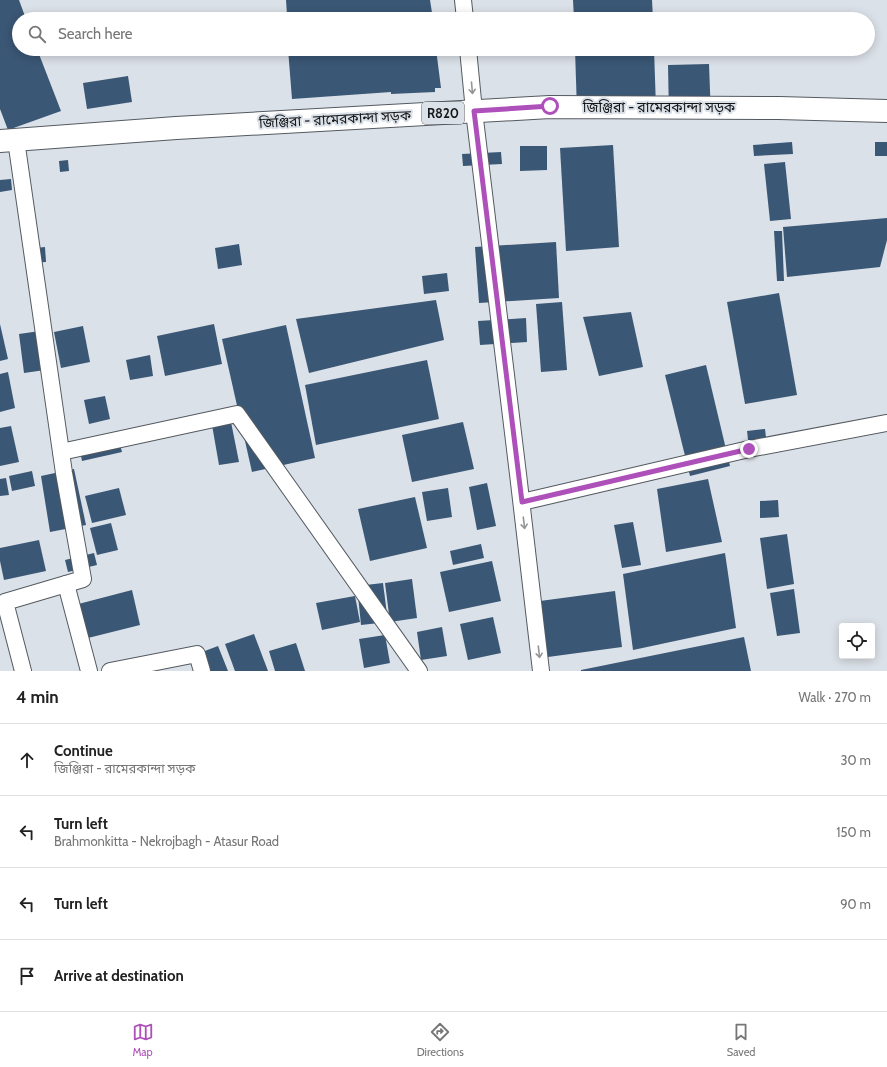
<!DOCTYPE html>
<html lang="en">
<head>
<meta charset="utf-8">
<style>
  body { margin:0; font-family:Cabin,"Noto Sans Bengali",sans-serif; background:#f6f6f6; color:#222 }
  .controls { position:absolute; right:12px; bottom:12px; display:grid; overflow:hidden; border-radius:4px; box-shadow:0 2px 10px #0003 }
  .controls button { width:36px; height:36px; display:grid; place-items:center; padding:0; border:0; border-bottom:1px solid #e0e0e0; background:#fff; color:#222; font:20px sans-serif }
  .stop { position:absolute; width:12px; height:12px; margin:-9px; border:3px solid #ae50b9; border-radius:50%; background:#fff }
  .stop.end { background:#ae50b9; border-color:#fff; box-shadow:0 1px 4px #0008 }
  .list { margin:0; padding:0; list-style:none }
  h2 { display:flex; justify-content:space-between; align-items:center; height:52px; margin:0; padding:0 16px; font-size:17px }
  h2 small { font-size:13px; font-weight:400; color:#767676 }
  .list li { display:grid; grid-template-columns:26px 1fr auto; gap:12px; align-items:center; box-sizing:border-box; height:72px; padding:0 16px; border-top:1px solid #e0e0e0 }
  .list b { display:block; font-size:15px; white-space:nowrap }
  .list p { margin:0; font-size:13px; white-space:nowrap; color:#767676 }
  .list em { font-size:13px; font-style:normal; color:#767676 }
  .icon { flex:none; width:22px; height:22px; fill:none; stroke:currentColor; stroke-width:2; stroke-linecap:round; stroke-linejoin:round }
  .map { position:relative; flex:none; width:887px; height:671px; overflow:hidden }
  .search { position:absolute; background:#fff; box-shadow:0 2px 10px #0003; left:12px; right:12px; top:12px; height:44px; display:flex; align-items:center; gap:10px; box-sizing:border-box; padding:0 14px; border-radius:22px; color:#767676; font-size:15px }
  .sheet { height:340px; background:#fff }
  nav { display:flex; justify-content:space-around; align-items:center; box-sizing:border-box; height:56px; border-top:1px solid #e0e0e0; background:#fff; font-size:11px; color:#767676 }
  nav a { display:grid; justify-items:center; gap:2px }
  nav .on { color:#ae50b9 }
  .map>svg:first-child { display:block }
  .building { fill:#3a5775 }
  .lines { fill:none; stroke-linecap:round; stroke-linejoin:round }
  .street-casing { stroke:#545a60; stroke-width:18 }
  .primary-casing { stroke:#545a60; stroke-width:24 }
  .street { stroke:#fff; stroke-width:16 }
  .primary { stroke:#fff; stroke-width:22 }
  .oneway { stroke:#959697 }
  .route { stroke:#ae50b9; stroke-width:5 }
  .labels { text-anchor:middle; stroke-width:4; stroke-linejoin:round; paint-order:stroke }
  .shield { fill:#dbe1e8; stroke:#505356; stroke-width:1 }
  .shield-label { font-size:13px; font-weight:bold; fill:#141618 }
  .street-label { font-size:14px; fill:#141618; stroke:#dbe1e8 }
</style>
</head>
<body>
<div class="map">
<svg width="887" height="671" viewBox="0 0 887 671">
  <rect width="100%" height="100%" fill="#dbe1e8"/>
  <g class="building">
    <path d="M0,0H19L26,19H19V49H37L61,111L8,130L0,109Z"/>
    <path d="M286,0H430L433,19H286L285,15H287Z"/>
    <path d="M573,0H652L653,19H574Z"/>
    <path d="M288,49H436L441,88H435V92L391,94V92L292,99Z"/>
    <path d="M575,49H654L656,108L577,111Z"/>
    <path d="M709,64L711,117H669L668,65Z"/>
    <path d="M128,76L132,102L87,109L83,83Z"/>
    <path d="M792,142L793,154L754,156L753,145Z"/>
    <rect x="875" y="142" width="12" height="14"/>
    <path d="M613,145L619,247L566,251L560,148Z"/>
    <path d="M520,146H547V170L520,171Z"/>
    <path d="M501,152L502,164L463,166L462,154Z"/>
    <path d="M68,160L69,171L60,172L59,161Z"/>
    <path d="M785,162L791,219L770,221L764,164Z"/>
    <path d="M11,179L12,190L0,192V180Z"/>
    <path d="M887,218V240L880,267L787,277L783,227Z"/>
    <path d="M774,231H782L784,281H777Z"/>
    <path d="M556,242L559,298L479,303L475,247Z"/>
    <path d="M239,244L242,265L218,269L215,248Z"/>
    <path d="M45,247L46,262L28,263L26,249Z"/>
    <path d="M447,273L449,291L424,294L422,276Z"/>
    <path d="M779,293L797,395L745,404L727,302Z"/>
    <path d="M436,300L444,340L309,373L296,319Z"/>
    <path d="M562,302L567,370L541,372L536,304Z"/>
    <path d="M631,312L643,367L599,376L583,317Z"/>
    <path d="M526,318L527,342L480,345L478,321Z"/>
    <path d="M0,324L8,359L0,361Z"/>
    <path d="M214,324L222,364L165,376L157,336Z"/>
    <path d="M286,325L315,458L252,472L222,339Z"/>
    <path d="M83,326L90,362L61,368L54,332Z"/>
    <path d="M40,331L45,370L24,373L19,334Z"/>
    <path d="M150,355L153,376L130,380L126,360Z"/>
    <path d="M427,360L439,419L316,445L305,385Z"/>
    <path d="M706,365L730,466L690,476L665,375Z"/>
    <path d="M8,372L15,408L0,412V374Z"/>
    <path d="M105,396L110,419L89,424L84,400Z"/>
    <path d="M231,422L239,462L219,465L212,425Z"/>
    <path d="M463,422L474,469L412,482L402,435Z"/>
    <path d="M11,426L19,462L0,466V428Z"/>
    <path d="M765,429L767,446L749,448L747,431Z"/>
    <path d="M117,433L122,452L82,461L78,441Z"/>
    <path d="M74,469L86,525L50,532L41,476Z"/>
    <path d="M32,471L35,486L12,491L9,476Z"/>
    <path d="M6,478L9,495L0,496V479Z"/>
    <path d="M708,479L722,542L666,552L657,489Z"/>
    <path d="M487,483L496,526L477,530L469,487Z"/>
    <path d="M119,488L126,515L92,523L85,496Z"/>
    <path d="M448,488L452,517L427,521L422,492Z"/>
    <path d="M415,497L427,548L370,561L358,509Z"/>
    <path d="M778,500L779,517L760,518V501Z"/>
    <path d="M633,522L641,565L622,568L614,525Z"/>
    <path d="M111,523L118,550L97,555L90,528Z"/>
    <path d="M787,534L794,584L767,589L760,538Z"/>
    <path d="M39,540L46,571L4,580L0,561V548Z"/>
    <path d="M481,544L484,558L453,565L450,551Z"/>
    <path d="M94,553L97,565L68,572L65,560Z"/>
    <path d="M725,553L736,628L633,650L623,574Z"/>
    <path d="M492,561L501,601L449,612L440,572Z"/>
    <path d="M412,579L417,618L390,622L385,583Z"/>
    <path d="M383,583L388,622L361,625L357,586Z"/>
    <path d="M794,589L800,633L777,636L770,593Z"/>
    <path d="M132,590L140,625L76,641L67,607Z"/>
    <path d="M615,591L622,647L548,657L540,601Z"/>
    <path d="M355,596L360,622L322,630L316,603Z"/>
    <path d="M493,617L501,653L468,660L460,624Z"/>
    <path d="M442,627L447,656L421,660L417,632Z"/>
    <path d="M254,634L268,671H235L225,644Z"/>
    <path d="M385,635L390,663L364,668L359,639Z"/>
    <path d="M744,637L751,671H581V670Z"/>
    <path d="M296,643L305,671H275L269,651Z"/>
    <path d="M218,646L228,671H195L189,657Z"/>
  </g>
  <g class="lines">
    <g class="street-casing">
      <g id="street">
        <path d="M463,0L465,19"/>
        <path d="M468,49L474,111L518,474L541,671"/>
        <path d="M16,140L64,473L83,579L5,602L23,671"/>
        <path d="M61,452L237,414L419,671"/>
        <path d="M522,502L749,449L886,423"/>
        <path d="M66,584L89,671"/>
        <path d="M110,671L197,654L202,671"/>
      </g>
    </g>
    <g class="primary-casing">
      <path id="primary" d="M0,141L176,128L550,107L779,108L887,111"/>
    </g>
    <use href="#street" class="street"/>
    <use href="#primary" class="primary"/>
  </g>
  <defs><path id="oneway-shaft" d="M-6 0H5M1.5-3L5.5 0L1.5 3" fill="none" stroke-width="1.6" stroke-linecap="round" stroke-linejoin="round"/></defs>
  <g class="oneway">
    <use href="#oneway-shaft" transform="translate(472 88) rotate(85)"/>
    <use href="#oneway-shaft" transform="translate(524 523) rotate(83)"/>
    <use href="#oneway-shaft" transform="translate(539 652) rotate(83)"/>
  </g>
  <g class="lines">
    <path class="route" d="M550,106L474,111L522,502L749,449"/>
  </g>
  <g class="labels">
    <rect class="shield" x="422" y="102" width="42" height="22" rx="3"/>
    <g class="shield-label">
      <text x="443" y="118">R820</text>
    </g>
    <g class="street-label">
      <text x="659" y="112">জিঞ্জিরা - রামেরকান্দা সড়ক</text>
      <text transform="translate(335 119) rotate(-3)" y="5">জিঞ্জিরা - রামেরকান্দা সড়ক</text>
    </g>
  </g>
</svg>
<div class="controls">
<button><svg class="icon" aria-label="locate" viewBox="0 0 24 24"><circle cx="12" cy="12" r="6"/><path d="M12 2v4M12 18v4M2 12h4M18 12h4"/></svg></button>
</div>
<div class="stop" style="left:550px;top:106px"></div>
<div class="stop end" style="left:749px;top:449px"></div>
<div class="search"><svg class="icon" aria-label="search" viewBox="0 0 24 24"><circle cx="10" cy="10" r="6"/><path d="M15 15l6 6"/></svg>Search here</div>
</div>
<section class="sheet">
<h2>4 min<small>Walk · 270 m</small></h2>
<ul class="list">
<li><svg class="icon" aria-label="ahead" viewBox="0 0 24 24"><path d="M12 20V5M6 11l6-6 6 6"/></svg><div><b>Continue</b><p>জিঞ্জিরা - রামেরকান্দা সড়ক</p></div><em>30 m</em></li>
<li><svg class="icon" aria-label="left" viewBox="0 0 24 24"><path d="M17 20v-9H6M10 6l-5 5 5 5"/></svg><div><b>Turn left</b><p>Brahmonkitta - Nekrojbagh - Atasur Road</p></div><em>150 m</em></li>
<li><svg class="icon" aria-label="left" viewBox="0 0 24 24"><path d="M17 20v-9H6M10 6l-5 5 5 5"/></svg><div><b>Turn left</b></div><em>90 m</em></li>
<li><svg class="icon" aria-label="arrive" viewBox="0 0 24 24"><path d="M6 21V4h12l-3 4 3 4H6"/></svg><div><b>Arrive at destination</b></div></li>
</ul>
</section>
<nav>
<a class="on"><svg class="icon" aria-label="map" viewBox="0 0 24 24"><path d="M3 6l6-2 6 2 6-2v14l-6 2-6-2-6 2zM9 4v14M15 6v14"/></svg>Map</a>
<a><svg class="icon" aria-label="directions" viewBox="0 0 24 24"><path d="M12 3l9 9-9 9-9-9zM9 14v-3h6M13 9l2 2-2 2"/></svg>Directions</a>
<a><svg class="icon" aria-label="saved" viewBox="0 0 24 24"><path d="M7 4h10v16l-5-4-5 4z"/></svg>Saved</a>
</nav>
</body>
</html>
